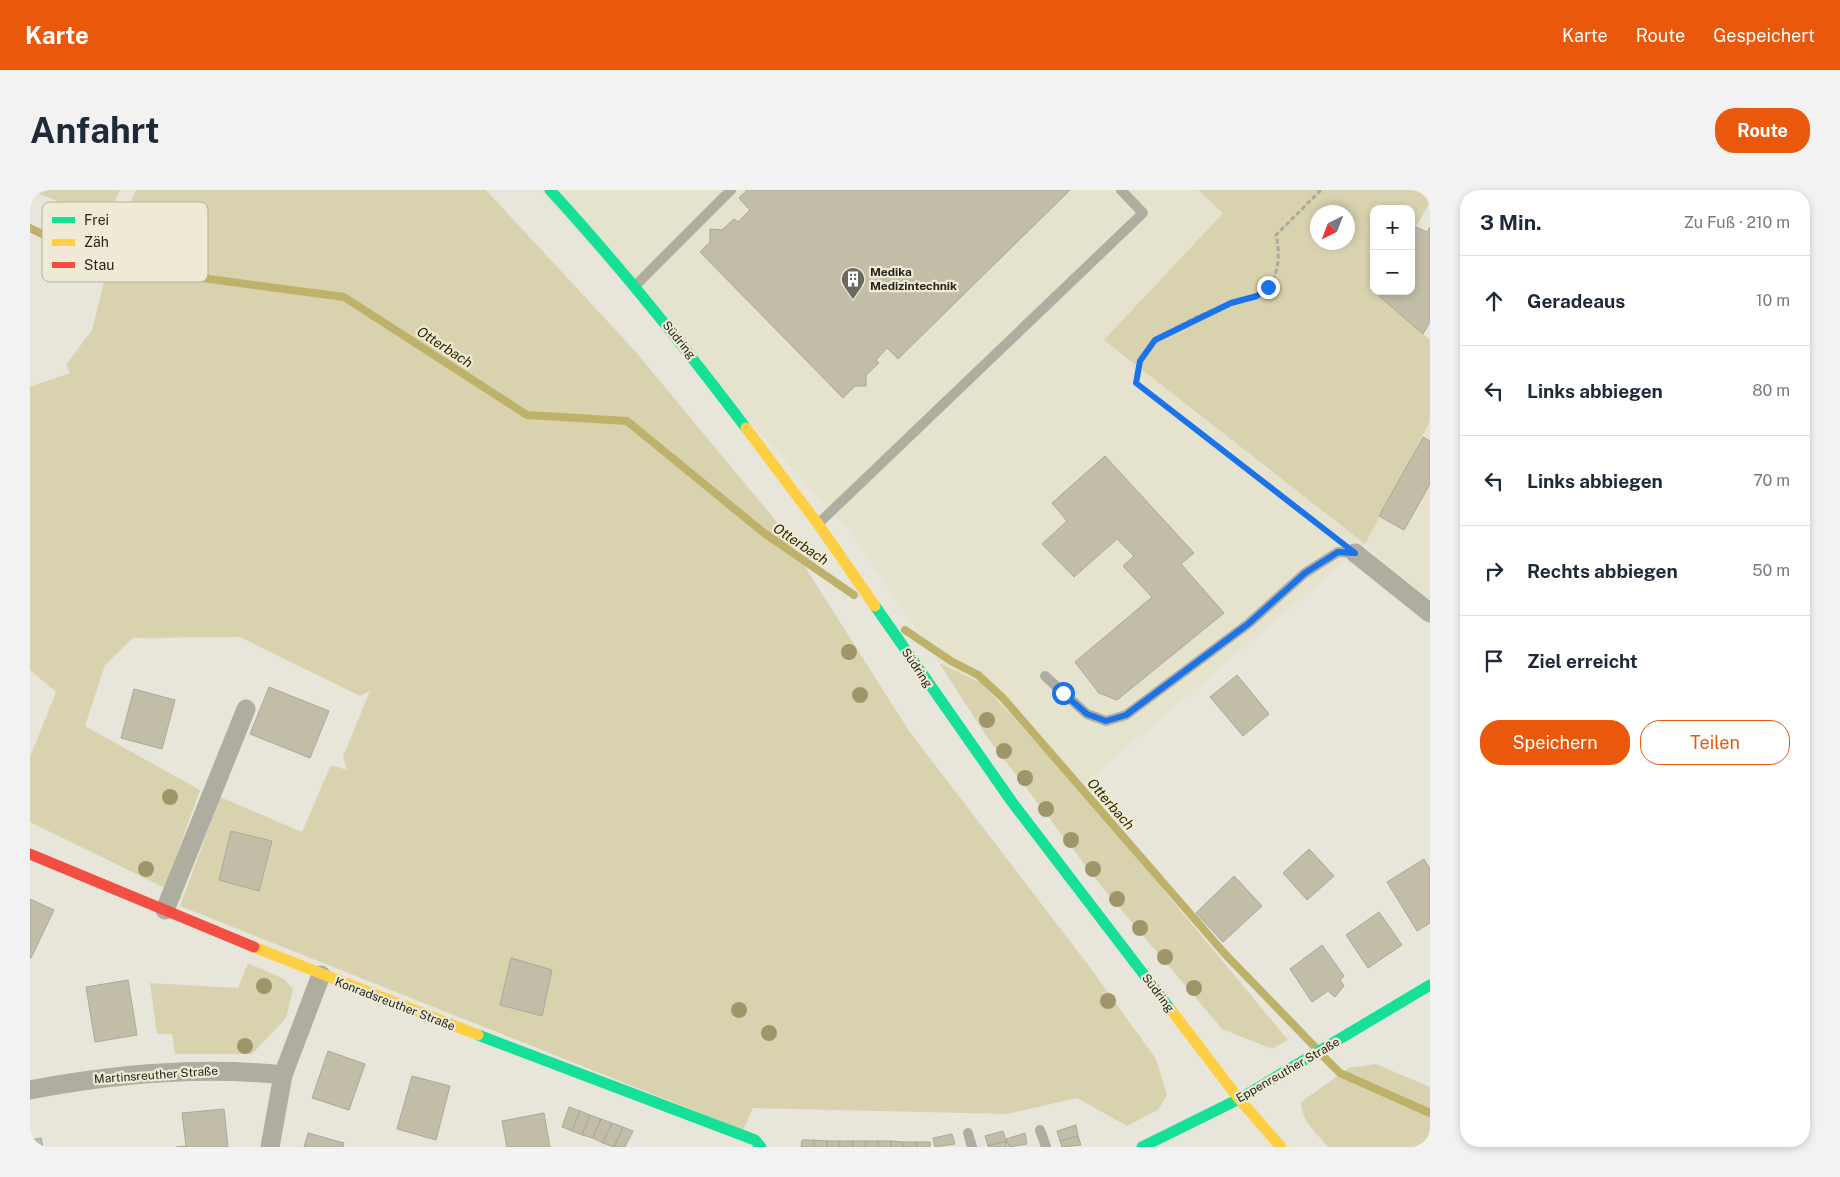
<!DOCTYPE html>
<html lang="de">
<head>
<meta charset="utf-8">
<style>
  body { margin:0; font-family:"Public Sans",sans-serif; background:#f2f2f3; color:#1f2937 }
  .controls { position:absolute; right:15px; top:15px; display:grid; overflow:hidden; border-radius:10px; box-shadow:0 2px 8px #0003 }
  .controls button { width:45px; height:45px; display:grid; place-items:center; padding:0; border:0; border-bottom:1px solid #e0e1e3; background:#fff; color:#1f2937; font:25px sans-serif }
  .compass { position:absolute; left:1280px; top:15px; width:45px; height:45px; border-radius:50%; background:#fff; box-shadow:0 2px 8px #0003; rotate:222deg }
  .stop { position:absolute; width:15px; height:15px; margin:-11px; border:4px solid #1a73e8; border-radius:50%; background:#fff }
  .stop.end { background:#1a73e8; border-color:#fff; box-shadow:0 1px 5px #0008 }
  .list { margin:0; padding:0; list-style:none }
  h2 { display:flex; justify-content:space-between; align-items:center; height:65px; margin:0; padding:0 20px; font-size:21px }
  h2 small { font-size:16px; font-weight:400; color:#747a83 }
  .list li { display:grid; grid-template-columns:32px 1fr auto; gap:15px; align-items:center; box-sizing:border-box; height:90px; padding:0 20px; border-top:1px solid #e0e1e3 }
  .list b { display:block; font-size:19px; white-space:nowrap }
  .list em { font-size:16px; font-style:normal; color:#747a83 }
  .actions { display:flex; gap:10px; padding:15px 20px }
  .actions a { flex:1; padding:11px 0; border:1px solid #ea580c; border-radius:20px; text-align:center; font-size:18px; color:#ea580c }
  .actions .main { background:#ea580c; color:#fff }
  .icon { flex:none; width:28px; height:28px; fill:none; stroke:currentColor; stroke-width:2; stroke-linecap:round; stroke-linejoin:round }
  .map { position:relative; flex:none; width:1400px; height:957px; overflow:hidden; border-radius:20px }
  header { display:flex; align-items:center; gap:30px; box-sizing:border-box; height:70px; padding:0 25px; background:#ea580c; color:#fff }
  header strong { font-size:24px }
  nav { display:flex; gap:28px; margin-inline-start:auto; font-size:18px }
  .intro { display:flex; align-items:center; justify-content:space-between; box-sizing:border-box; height:120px; padding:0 30px }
  h1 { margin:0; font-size:35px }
  .button { padding:12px 22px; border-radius:20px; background:#ea580c; color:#fff; font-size:18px; font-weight:700 }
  main { display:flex; gap:30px; padding:0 30px }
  aside { flex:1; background:#fff; border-radius:20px; box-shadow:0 2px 8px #0003 }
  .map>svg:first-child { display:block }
  .built { fill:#e5e2cd }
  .green { fill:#d9d2ae; fill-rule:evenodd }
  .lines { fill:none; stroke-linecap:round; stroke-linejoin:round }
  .stream { stroke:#beb16a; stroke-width:8 }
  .building { fill:#c1bda6; stroke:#a9a89f }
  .path { stroke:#acaaa0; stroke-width:3; stroke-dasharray:5 2.5; stroke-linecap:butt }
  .lane { stroke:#afaca0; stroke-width:10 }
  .street { stroke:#afaca0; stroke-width:19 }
  .fast { stroke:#16e098; stroke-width:11 }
  .slow { stroke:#ffcf43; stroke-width:11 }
  .jam { stroke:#f24e42; stroke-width:11 }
  .tree { fill:#9e9669 }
  .route { stroke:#1a73e8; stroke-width:6 }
  .labels { text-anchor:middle; stroke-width:4.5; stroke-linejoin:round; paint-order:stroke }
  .poi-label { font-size:12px; font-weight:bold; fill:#27251e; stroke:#eeead5; text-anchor:start }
  .street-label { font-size:12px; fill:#27251e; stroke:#eeead5 }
  .water-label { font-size:14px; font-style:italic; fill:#322b00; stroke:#eeead5 }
  .key { fill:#eeead5; stroke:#b2af9e; stroke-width:1 }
  .key-label { font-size:14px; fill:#27251e }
</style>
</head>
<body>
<header>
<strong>Karte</strong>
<nav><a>Karte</a><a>Route</a><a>Gespeichert</a></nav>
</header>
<div class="intro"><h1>Anfahrt</h1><a class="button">Route</a></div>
<main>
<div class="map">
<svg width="1400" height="957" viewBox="0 0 1400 957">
  <rect width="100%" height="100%" fill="#e8e6db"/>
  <path class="built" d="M509,0H1168L1193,22L1074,150L1335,354L1400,231V415L1370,391L1335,354L1049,598L951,493L909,473L817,338Z"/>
  <g class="green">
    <path d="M0,0H90L77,31Z"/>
    <path d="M106,0H456L605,161L746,331L879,541L1059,776L1126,869L1137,905L1128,920L1097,936L1047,908L977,924L723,918L713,940L150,716L190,607L272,642L301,575L317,580L313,567L340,501L330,506L210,447L103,448L75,475L55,536L170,600L135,698L0,632V567L26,502L0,480V197L40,183L36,175L62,140L83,55Z"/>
    <path d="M1168,0H1400V12L1381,46V19H1344V101H1351L1349,106L1400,150V231L1335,354L1074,150L1193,23ZM1288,22H1318V52H1288Z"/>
    <path d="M909,473L951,493L1049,598L1258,850L1242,859L1192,839L1072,697L957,547Z"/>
    <path d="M218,773L254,789L263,799L256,828L222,864H145L142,844H127L120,793L208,798Z"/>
    <path d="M1346,874L1400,897V957H1298C1287,943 1271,931 1271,912L1319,878Z"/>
  </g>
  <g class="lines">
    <g class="stream">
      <path d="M0,38L74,75L314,107L497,225L597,231L734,343L824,405"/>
      <path d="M875,440L921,471L948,485L973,508L1195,764L1285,857"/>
      <path d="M1293,866L1310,883L1400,923"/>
    </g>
  </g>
  <g class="building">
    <path d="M717,0H1040L868,169L857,158L846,170L849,173L836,185V196H825L813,208L670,62L680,52V39L692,40L704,29L708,32L720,20L709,8Z"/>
    <path d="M1386,37L1397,42L1400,37V132L1393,144L1349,106L1351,101H1381V46Z"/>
    <path d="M1393,247L1400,251V294L1374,340L1349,326Z"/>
    <path d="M1075,266L1164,363L1151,374L1194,423L1087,510L1069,503L1045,472L1122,407L1093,376L1104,366L1087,349L1044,387L1012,354L1037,331L1022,313Z"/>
    <path d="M1207,485L1239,524L1213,546L1180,507Z"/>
    <path d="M239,497L299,521L280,568L220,544Z"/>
    <path d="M104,499L145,510L132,559L91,548Z"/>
    <path d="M201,641L242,651L229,701L189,690Z"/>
    <path d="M1279,659L1304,686L1277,710L1253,683Z"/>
    <path d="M1394,669L1400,679V733L1387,741L1357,692Z"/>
    <path d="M1204,686L1232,716L1193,752L1166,723Z"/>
    <path d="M0,709L24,720L1,768H0Z"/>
    <path d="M1349,722L1372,755L1338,778L1316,745Z"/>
    <path d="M1292,755L1314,786L1310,790L1314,796L1305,807L1298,801L1282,812L1260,779Z"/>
    <path d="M481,768L522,780L512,826L470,815Z"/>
    <path d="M98,790L107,845L65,852L56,797Z"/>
    <path d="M298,861L335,874L319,920L282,908Z"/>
    <path d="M382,886L420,896L406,950L367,939Z"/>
    <path d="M539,917L550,921L542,941L532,937Z"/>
    <path d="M194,919L198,957H146L156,956L152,923Z"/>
    <path d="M550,921L560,925L552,945L542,941Z"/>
    <path d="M514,923L520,957H477L472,931Z"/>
    <path d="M560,925L571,929L563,948L552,945Z"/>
    <path d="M571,929L582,933L573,953L563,948Z"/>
    <path d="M582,933L593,937L584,957L573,953Z"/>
    <path d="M1046,935L1048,946L1030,951L1027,941Z"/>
    <path d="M593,937L603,941L595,957H584Z"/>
    <path d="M973,941L976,951L958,956L955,946Z"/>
    <path d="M278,943L314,953L313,957H274Z"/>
    <path d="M995,943L997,954L979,957L976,949Z"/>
    <path d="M922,944L925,954L905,957L903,948Z"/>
    <path d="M1048,946L1051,955L1032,957L1030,951Z"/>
    <path d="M11,948L13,957H0V950Z"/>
    <path d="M772,950H784V957H771Z"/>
    <path d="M784,950L797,951V957H784Z"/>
    <rect x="797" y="951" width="13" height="6"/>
    <rect x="810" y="951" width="13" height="6"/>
    <path d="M823,951H836L835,957H823Z"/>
    <path d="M836,951H848V957H835Z"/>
    <rect x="848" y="951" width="13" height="6"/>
    <path d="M861,951L874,952V957H861Z"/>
    <path d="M976,951L977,957H958V956Z"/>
    <rect x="874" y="952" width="13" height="5"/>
    <rect x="887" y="952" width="13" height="5"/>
  </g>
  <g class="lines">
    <path class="path" d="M1291,0L1246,45C1251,66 1249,95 1227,107C1219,110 1209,110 1200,113C1174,123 1123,144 1110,170C1107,176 1107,186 1106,193L1303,346"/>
    <g class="lane">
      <path d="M606,95L701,0"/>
      <path d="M789,333L1113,23L1091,0"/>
      <path d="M1015,486L1057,524L1076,531L1096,525L1218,434L1275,383L1308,362L1325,363"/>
      <path d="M1010,940L1016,957"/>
      <path d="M938,943L942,957"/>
    </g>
    <g class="street">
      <path d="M1325,363L1400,423"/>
      <path d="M135,720L216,519"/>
      <path d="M0,900C84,884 168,876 253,885"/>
      <path d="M240,957L253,885L291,785"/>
    </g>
    <g class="fast">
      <path d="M520,0C590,76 654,156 716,238"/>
      <path d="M845,416L982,612L1141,820"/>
      <path d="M448,845L725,950L731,957"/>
      <path d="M1112,957L1209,909L1400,795"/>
    </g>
    <g class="slow">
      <path d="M716,238L788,334L845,416"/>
      <path d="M224,757L448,845"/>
      <path d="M1141,820L1209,909L1251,957"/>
    </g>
    <path class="jam" d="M0,664L224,757"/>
  </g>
  <g class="tree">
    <circle cx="819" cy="462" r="8"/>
    <circle cx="830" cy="505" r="8"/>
    <circle cx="957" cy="530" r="8"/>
    <circle cx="974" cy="561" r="8"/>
    <circle cx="995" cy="588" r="8"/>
    <circle cx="140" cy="607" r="8"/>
    <circle cx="1016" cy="619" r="8"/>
    <circle cx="1041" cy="650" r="8"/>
    <circle cx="116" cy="679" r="8"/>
    <circle cx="1063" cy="679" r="8"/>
    <circle cx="1087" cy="709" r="8"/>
    <circle cx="1110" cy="738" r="8"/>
    <circle cx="1135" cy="767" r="8"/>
    <circle cx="234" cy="796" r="8"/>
    <circle cx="1164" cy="798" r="8"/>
    <circle cx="1078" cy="811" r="8"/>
    <circle cx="709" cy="820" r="8"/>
    <circle cx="739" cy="843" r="8"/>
    <circle cx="215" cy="856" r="8"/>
  </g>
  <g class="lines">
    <path class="route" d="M1033,503L1057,524L1076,531L1096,525L1218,434L1275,383L1308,362L1325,363L1106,193L1110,171L1125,150L1201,113L1227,106L1238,97"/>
  </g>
  <defs>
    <g id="building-pin" transform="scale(1.25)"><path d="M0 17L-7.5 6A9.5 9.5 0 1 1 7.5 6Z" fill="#6b6960" stroke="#eeead5"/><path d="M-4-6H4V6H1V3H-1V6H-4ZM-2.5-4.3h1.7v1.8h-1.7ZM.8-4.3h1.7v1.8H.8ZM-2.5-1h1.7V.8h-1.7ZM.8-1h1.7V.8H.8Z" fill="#fff"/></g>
  </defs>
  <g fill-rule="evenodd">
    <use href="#building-pin" x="823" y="89"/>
  </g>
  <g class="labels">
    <g class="poi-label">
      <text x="840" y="86">Medika<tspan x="840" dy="14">Medizintechnik</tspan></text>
    </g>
    <g class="street-label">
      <text transform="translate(649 150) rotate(51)" y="4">Südring</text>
      <text transform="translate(887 478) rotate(56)" y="4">Südring</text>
      <text transform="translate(1128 803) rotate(53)" y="4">Südring</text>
      <text transform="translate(365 814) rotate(21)" y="4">Konradsreuther Straße</text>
      <text transform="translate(1258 880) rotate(-30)" y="4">Eppenreuther Straße</text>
      <text transform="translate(126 885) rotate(-4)" y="4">Martinsreuther Straße</text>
    </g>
    <g class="water-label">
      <text transform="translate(415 157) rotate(33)" y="5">Otterbach</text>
      <text transform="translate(771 354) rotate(34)" y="5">Otterbach</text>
      <text transform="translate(1081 614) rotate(49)" y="5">Otterbach</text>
    </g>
  </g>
  <rect x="12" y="12" width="166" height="80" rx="8" class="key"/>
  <rect x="22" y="27" width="23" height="6" fill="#16e098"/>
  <rect x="22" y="49" width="23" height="7" fill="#ffcf43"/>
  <rect x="22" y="72" width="23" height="6" fill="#f24e42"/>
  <g class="key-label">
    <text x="54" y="35">Frei</text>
    <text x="54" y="57">Zäh</text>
    <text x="54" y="80">Stau</text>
  </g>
</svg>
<div class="controls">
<button>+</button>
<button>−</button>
</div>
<svg class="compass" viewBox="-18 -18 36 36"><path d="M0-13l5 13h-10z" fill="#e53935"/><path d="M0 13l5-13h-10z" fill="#747a83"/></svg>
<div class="stop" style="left:1033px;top:503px"></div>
<div class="stop end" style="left:1238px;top:97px"></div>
</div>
<aside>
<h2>3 Min.<small>Zu Fuß · 210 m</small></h2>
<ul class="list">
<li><svg class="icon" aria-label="ahead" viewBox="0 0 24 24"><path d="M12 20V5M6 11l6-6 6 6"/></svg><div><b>Geradeaus</b></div><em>10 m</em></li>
<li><svg class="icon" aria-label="left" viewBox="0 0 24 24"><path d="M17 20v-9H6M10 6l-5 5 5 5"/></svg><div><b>Links abbiegen</b></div><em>80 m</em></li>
<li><svg class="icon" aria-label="left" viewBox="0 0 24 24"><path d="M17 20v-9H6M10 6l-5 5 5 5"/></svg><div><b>Links abbiegen</b></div><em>70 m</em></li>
<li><svg class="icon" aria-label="right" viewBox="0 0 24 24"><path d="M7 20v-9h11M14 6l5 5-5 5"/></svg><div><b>Rechts abbiegen</b></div><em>50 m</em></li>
<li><svg class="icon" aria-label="arrive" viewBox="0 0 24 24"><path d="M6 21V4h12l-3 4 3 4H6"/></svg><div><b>Ziel erreicht</b></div></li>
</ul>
<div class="actions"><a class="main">Speichern</a><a>Teilen</a></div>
</aside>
</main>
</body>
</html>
